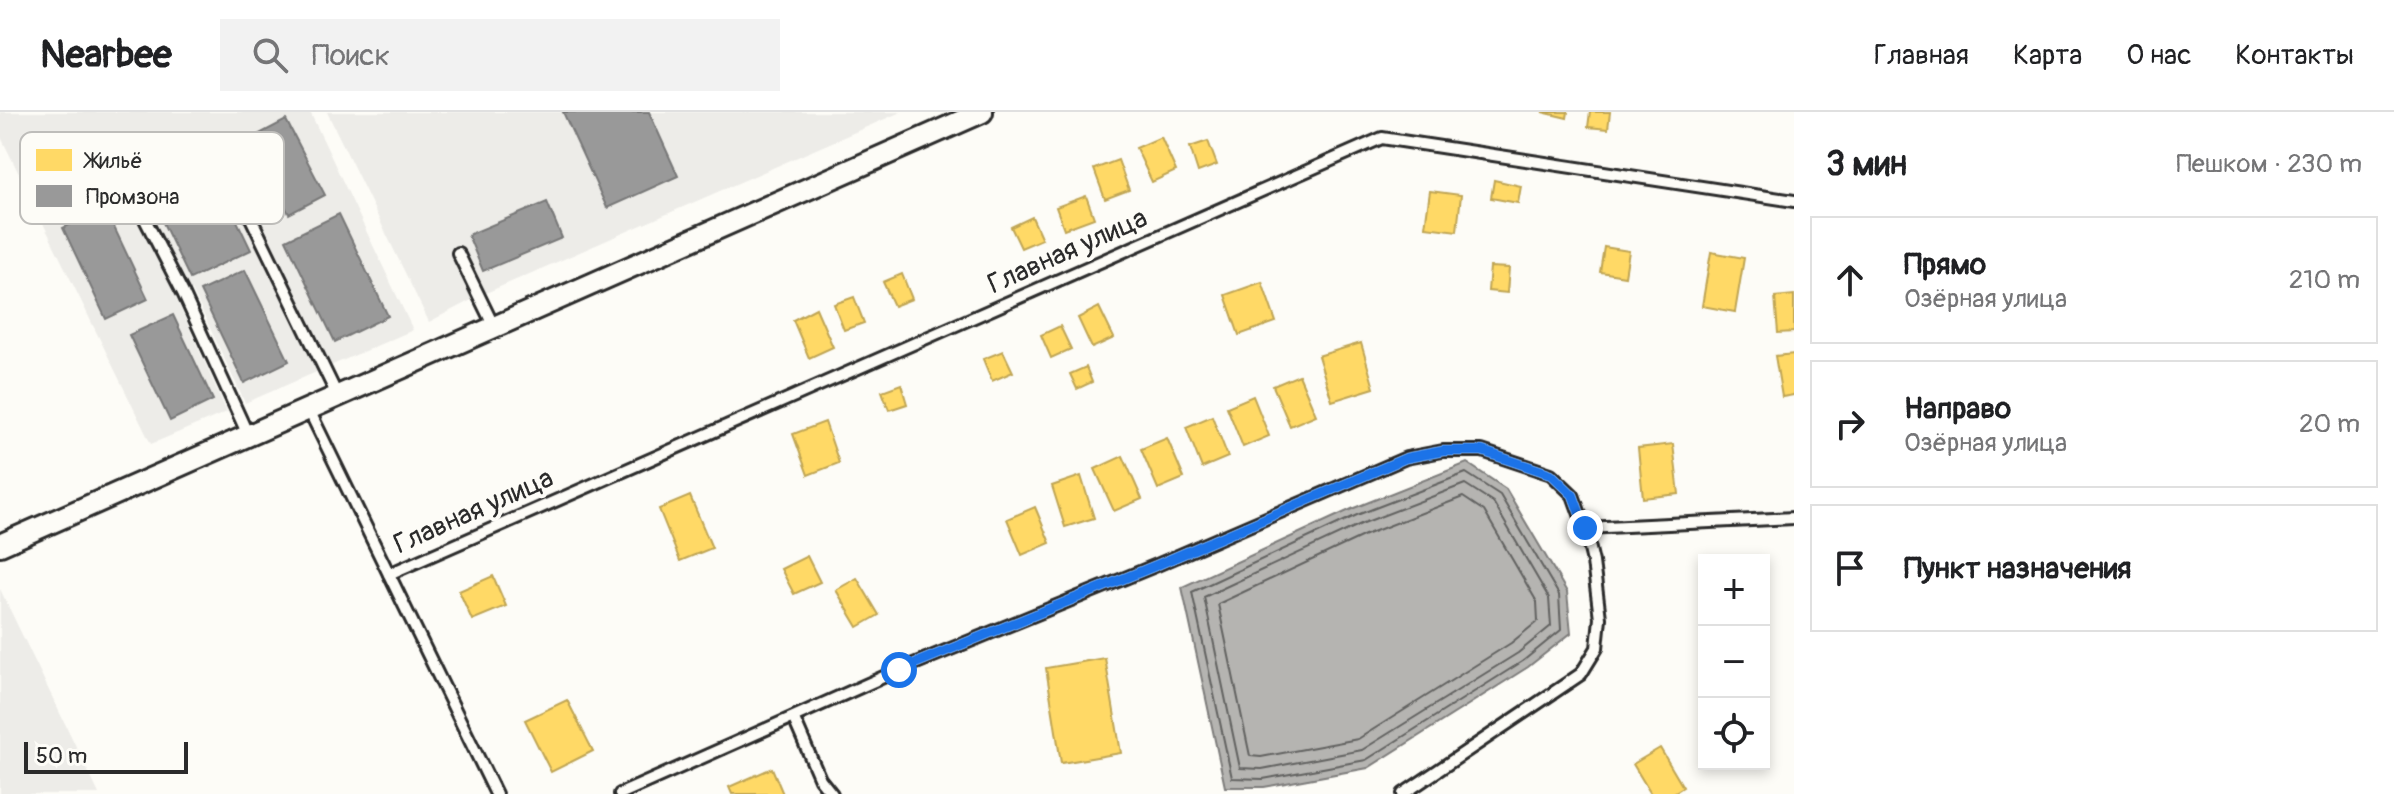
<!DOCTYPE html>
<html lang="ru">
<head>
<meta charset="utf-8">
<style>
  body { margin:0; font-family:Pangolin,sans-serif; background:#f2f2f2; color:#202124 }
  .controls { position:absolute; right:24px; bottom:24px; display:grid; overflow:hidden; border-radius:0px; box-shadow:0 4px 12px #0003 }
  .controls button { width:72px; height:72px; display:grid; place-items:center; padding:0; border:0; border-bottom:2px solid #e0e0e0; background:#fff; color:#202124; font:40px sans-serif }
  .scale { position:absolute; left:24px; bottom:20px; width:164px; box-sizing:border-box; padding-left:8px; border:4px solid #2b2b2b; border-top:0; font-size:22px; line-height:28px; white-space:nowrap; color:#2b2b2b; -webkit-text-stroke:6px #fdfcf7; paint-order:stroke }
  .stop { position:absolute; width:24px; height:24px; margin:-18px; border:6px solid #1a73e8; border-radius:50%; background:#fff }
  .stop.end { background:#1a73e8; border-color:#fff; box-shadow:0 2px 8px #0008 }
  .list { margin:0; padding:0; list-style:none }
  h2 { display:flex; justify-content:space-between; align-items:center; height:104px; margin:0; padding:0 32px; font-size:34px }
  h2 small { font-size:26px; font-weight:400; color:#757577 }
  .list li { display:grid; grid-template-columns:52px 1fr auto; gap:24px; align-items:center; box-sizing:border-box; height:128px; margin:0 16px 16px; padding:0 16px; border:2px solid #e0e0e0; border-radius:0px }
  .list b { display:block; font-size:30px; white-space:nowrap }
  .list p { margin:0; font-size:26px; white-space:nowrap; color:#757577 }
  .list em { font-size:26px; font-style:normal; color:#757577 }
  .icon { flex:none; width:44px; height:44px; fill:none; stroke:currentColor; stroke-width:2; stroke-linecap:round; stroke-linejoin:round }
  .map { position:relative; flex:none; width:1794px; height:682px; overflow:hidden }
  header { display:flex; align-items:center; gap:48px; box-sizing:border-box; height:112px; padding:0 40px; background:#fff; border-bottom:2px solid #e0e0e0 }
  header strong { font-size:38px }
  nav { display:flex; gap:44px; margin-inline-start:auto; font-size:28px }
  .search { width:560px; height:72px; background:#f2f2f2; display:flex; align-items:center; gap:20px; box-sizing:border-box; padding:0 28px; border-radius:0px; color:#757577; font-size:30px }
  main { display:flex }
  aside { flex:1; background:#fff }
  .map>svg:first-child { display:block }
  .built { fill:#edece8 }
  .water { fill:#b5b4b1; stroke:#7e7d7b; stroke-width:2 }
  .homes { fill:#ffd966; stroke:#bfa554; stroke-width:2 }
  .industry { fill:#999; stroke:#787878; stroke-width:2 }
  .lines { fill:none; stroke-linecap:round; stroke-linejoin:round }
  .shore { stroke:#626261; stroke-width:2 }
  .service-casing { stroke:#2b2b2b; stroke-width:16 }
  .minor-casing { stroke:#2b2b2b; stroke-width:26 }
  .service { stroke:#fdfcf7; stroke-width:10 }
  .minor { stroke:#fdfcf7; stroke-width:20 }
  .route { stroke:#1a73e8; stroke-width:10 }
  .labels { text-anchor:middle; stroke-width:8; stroke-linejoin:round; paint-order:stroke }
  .street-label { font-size:28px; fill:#2b2b2b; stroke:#fdfcf7 }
  .key { fill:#fdfcf7; stroke:#bebdba; stroke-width:2 }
  .key-label { font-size:22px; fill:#2b2b2b }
</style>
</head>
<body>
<header>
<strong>Nearbee</strong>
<div class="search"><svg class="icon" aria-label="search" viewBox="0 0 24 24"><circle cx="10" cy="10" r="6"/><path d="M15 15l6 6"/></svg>Поиск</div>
<nav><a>Главная</a><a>Карта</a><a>О нас</a><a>Контакты</a></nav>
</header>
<main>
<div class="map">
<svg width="1794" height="682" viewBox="0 0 1794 682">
  <rect width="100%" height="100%" fill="#fdfcf7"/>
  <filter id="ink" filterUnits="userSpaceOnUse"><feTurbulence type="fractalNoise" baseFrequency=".0125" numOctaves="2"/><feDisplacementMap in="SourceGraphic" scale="16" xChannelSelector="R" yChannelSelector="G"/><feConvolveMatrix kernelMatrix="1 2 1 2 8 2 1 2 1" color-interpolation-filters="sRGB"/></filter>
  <g filter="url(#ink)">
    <g class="built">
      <path d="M0,0H310L413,218L245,291L192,178L175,184L227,300L151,332L0,23Z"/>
      <path d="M327,0H901L479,184L429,210Z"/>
      <path d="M0,477L99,682H0Z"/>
    </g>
    <path class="water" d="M1467,351L1506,377L1567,480L1571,521L1528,555L1368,656L1264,675H1225L1182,475L1354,396Z"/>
    <g class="homes">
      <path d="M1542,0H1568L1567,6Z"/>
      <path d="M1590,0H1610L1608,17L1588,15Z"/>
      <path d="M1161,25L1176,59L1152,70L1136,36Z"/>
      <path d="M1208,29L1217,53L1198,60L1190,35Z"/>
      <path d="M1118,48L1129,78L1105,87L1094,57Z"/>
      <path d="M1494,68L1521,74L1518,91L1491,86Z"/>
      <path d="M1430,79L1461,83L1457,119L1425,115Z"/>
      <path d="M1086,84L1094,106L1064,117L1056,95Z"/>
      <path d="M1032,105L1042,127L1021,136L1011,115Z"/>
      <path d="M1604,135L1629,139L1625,164L1600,160Z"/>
      <path d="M1711,140L1744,146L1735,200L1702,194Z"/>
      <path d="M1490,155L1509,156L1507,181L1488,179Z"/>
      <path d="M902,162L912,187L894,194L883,170Z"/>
      <path d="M1262,170L1276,210L1239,223L1225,183Z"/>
      <path d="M1794,183V220L1778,221L1775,185Z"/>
      <path d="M854,185L864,211L844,218L834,192Z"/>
      <path d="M1099,195L1114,226L1092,236L1078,206Z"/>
      <path d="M816,196L833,235L809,246L793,208Z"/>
      <path d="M1060,214L1071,237L1051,246L1041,223Z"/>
      <path d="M1361,231L1374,276L1332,289L1318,244Z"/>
      <path d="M1003,239L1013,260L992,269L983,247Z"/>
      <path d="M1794,242V283L1782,285L1775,244Z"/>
      <path d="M1086,255L1092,270L1077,277L1070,262Z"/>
      <path d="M1299,263L1316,303L1290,314L1273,274Z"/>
      <path d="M901,272L907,292L889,298L882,279Z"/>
      <path d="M1253,284L1269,324L1243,335L1227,295Z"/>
      <path d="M1212,304L1228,345L1202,356L1186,315Z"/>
      <path d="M825,310L839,351L808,363L793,322Z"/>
      <path d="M1167,326L1184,366L1158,377L1141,337Z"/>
      <path d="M1673,332L1679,382L1643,386L1638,336Z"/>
      <path d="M1123,344L1142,387L1114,399L1095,357Z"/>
      <path d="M1081,364L1094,406L1065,415L1052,374Z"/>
      <path d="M690,384L712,436L680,449L659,397Z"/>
      <path d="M1035,395L1050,431L1022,443L1007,407Z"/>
      <path d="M807,444L820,470L794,482L781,457Z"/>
      <path d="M493,464L506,494L472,508L459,479Z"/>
      <path d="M857,466L879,503L858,515L836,478Z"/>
      <path d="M1105,546L1121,641L1061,651L1046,556Z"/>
      <path d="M567,588L593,639L551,660L525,608Z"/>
      <path d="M1660,636L1683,675L1672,682H1651L1633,652Z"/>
      <path d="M772,656L783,682H732L729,675Z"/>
    </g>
    <g class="industry">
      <path d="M563,0H649L678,64L607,96Z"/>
      <path d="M286,8L325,83L289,102L250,27Z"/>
      <path d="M204,40L251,138L190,167L143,69Z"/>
      <path d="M547,90L562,126L483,159L468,123Z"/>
      <path d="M105,96L148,187L106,207L63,116Z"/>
      <path d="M339,102L388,204L335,230L286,128Z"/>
      <path d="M245,158L289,249L244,271L200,179Z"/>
      <path d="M173,203L213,288L170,309L129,223Z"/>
    </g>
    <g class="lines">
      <g class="shore">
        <path d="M1466,361L1500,383L1559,483L1561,518L1523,549L1366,648L1263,667L1232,666L1192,480L1357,403Z"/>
        <path d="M1465,372L1493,390L1549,486L1551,514L1518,541L1362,638L1262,657L1240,656L1204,485L1361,412Z"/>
        <path d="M1463,385L1484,399L1537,490L1538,509L1511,531L1358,627L1261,645L1250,644L1218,492L1365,423Z"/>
      </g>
      <g class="service-casing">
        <g id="service">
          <path d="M215,32L337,283"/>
          <path d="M117,53L183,181L248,323"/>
          <path d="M458,141L494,215"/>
          <path d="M308,296L496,682"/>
          <path d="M1585,416L1794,406"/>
          <path d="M389,462L1382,26L1794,89"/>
          <path d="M794,607L820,667L832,682"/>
          <path d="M620,682L899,558L1157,453L1406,346L1443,339H1482L1551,362L1573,383L1585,416L1593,450L1600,506L1597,536L1581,562L1403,682"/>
        </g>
      </g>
      <g class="minor-casing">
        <path id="minor" d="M0,433L982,0"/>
      </g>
      <use href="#service" class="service"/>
      <use href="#minor" class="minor"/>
    </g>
  </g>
  <g class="lines" filter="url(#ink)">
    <path class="route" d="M899,558L1157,453L1406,346L1443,339H1482L1551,362L1573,383L1585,416"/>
  </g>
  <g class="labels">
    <g class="street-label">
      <text transform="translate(1067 138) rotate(-24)" y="10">Главная улица</text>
      <text transform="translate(473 398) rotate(-24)" y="10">Главная улица</text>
    </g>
  </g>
  <rect x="20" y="20" width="264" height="92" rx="12" class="key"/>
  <rect x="36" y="37" width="36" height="22" fill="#ffd966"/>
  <rect x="36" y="73" width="36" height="22" fill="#999"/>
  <g class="key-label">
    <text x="86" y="56">Жильё</text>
    <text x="86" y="92">Промзона</text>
  </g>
</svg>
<div class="controls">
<button>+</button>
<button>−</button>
<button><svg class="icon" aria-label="locate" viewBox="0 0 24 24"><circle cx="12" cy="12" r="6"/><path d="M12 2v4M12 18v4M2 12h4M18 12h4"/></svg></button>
</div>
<div class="scale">50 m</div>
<div class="stop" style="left:899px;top:558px"></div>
<div class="stop end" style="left:1585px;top:416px"></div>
</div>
<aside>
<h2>3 мин<small>Пешком · 230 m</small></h2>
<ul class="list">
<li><svg class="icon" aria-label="ahead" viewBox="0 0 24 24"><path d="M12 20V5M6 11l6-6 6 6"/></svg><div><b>Прямо</b><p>Озёрная улица</p></div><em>210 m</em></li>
<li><svg class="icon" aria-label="right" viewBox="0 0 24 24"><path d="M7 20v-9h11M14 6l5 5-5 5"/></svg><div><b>Направо</b><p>Озёрная улица</p></div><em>20 m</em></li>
<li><svg class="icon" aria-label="arrive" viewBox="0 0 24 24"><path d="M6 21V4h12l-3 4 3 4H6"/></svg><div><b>Пункт назначения</b></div></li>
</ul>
</aside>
</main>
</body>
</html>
